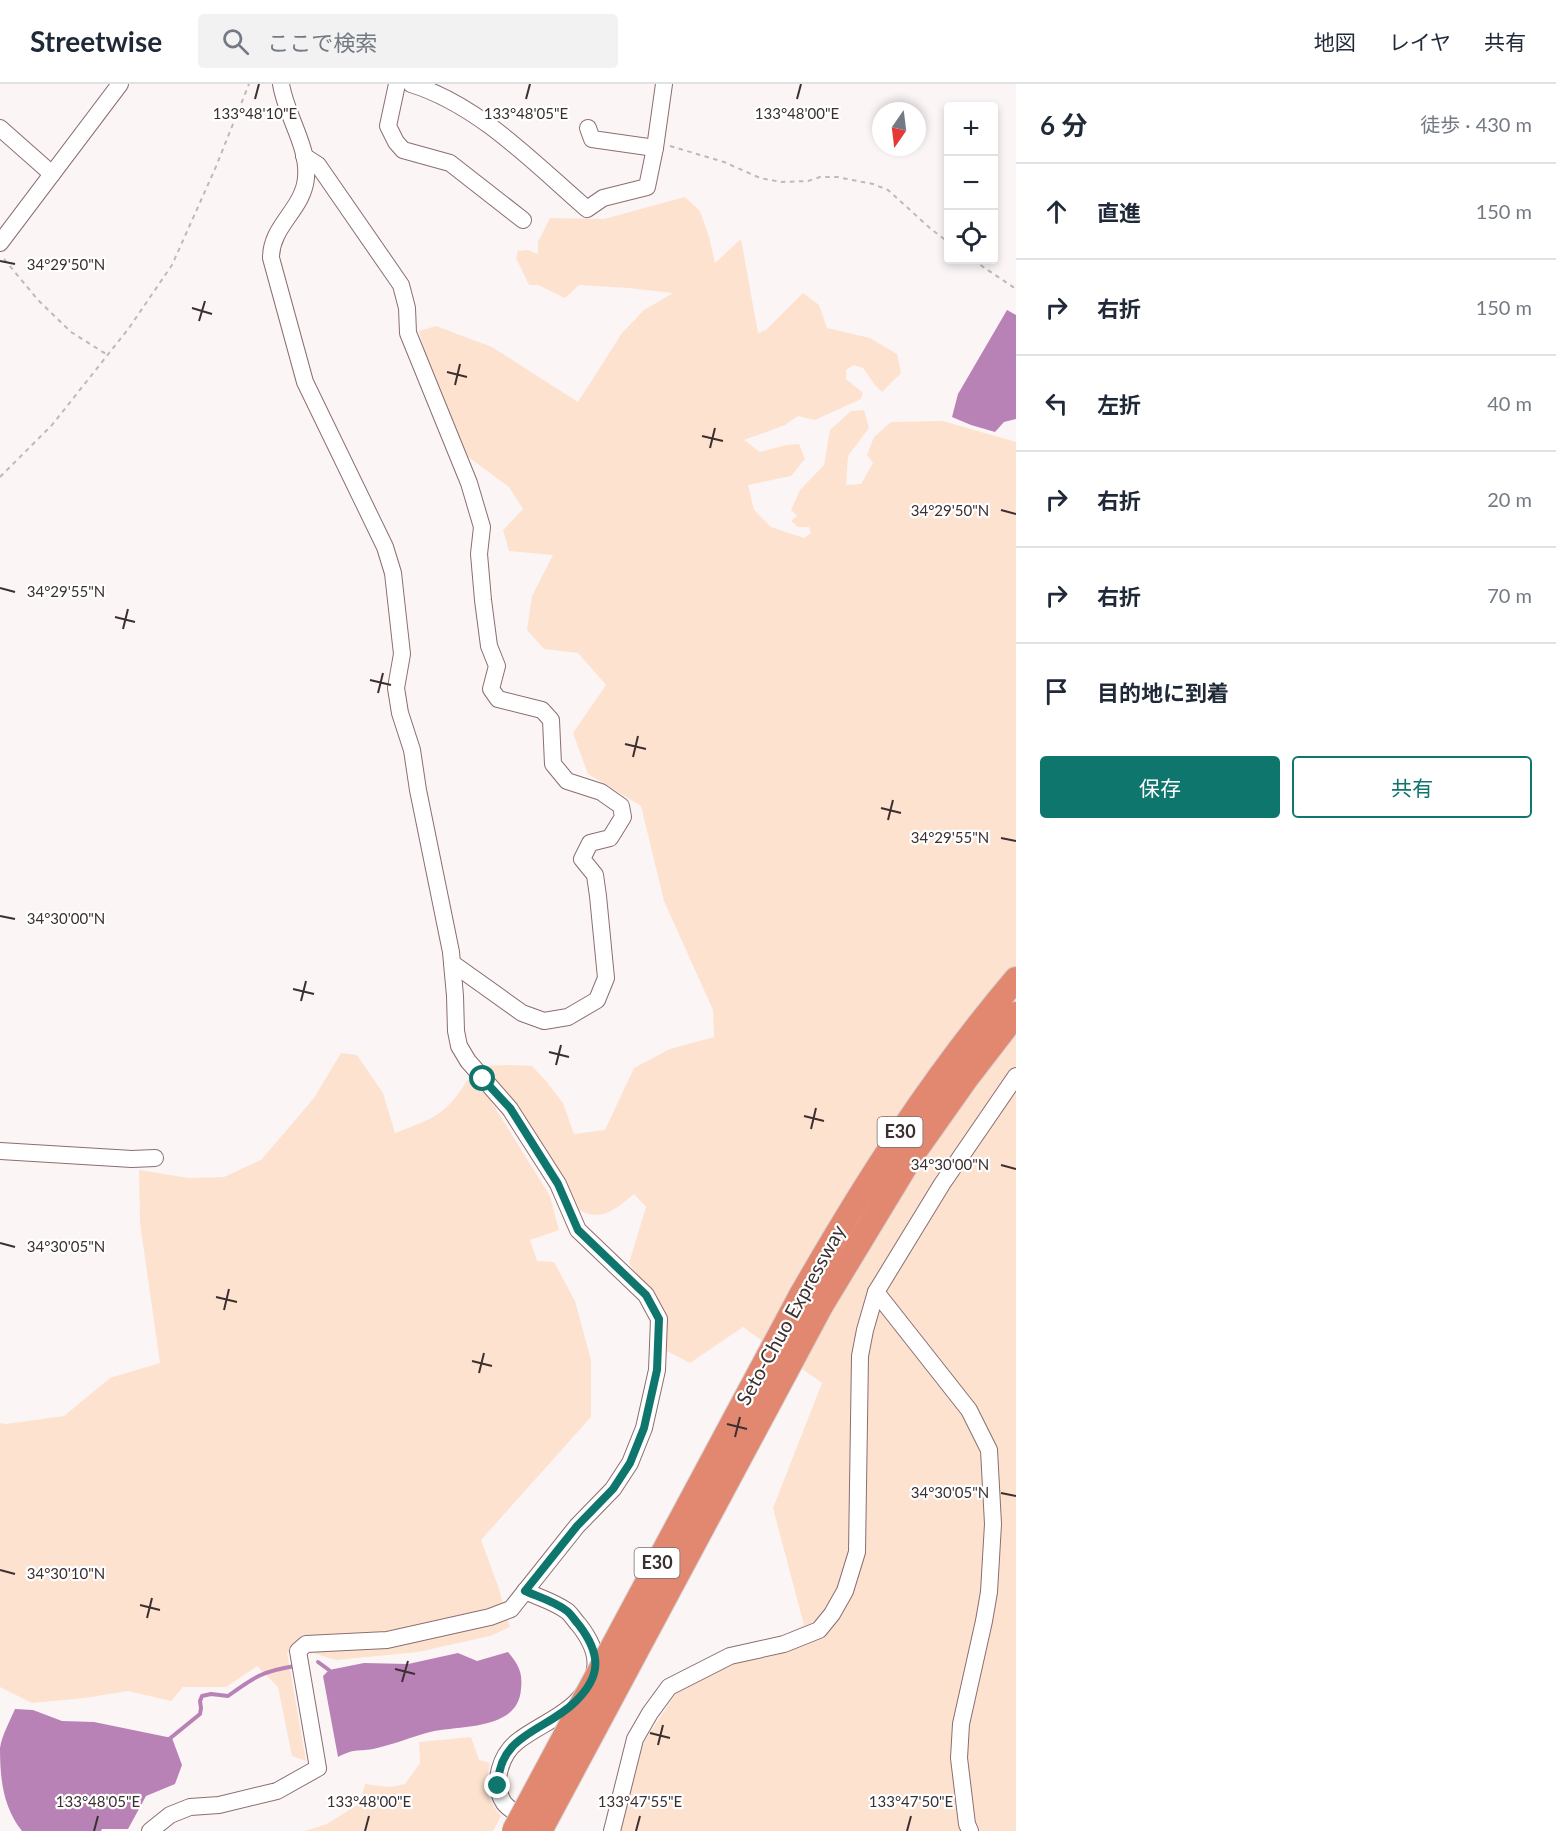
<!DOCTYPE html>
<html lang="ja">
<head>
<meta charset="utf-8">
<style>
  body { margin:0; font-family:Lato,"Noto Sans JP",sans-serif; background:#f2f2f3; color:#1f2937 }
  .controls { position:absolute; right:18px; top:18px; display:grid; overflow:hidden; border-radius:6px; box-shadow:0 3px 9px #0003 }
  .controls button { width:54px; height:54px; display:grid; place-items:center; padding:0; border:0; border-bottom:2px solid #e0e1e3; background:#fff; color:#1f2937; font:30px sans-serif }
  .compass { position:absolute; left:872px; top:18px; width:54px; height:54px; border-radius:50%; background:#fff; box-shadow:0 3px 9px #0003; rotate:194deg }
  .stop { position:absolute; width:18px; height:18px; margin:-14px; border:4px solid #0f766e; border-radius:50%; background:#fff }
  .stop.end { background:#0f766e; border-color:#fff; box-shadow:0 2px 6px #0008 }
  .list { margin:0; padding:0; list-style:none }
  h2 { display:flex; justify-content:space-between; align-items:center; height:78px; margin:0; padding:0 24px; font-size:26px }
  h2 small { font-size:20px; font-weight:400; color:#747a83 }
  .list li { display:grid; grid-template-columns:39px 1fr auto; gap:18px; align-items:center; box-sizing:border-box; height:96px; padding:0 24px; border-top:2px solid #e0e1e3 }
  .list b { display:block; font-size:22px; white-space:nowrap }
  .list em { font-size:20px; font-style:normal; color:#747a83 }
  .actions { display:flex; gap:12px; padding:18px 24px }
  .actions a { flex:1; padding:14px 0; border:2px solid #0f766e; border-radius:6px; text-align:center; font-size:21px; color:#0f766e }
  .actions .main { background:#0f766e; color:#fff }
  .icon { flex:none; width:33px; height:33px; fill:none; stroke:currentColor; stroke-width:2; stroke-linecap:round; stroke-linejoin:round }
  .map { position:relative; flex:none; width:1016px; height:1747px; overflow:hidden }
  header { display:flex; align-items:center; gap:36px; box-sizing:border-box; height:84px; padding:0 30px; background:#fff; border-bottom:2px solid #e0e1e3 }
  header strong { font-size:28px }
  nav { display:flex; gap:33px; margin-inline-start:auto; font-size:21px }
  .search { width:420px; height:54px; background:#f2f2f3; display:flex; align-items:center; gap:15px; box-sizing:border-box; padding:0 21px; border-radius:6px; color:#747a83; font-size:22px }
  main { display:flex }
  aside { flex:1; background:#fff }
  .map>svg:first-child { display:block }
  .green { fill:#fde2d0 }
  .water { fill:#b882b7 }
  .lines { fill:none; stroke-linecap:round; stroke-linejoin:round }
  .stream { stroke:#b882b7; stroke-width:4 }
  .minor-casing { stroke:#8b6e70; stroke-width:18 }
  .highway-casing { stroke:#d4d1d1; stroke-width:26 }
  .path { stroke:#c1b8b8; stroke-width:2; stroke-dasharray:4.5 4.5; stroke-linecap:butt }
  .minor { stroke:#fff; stroke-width:16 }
  .highway { stroke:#e38870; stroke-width:24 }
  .highway-bridge-casing { stroke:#d4d1d1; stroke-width:26; stroke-linecap:butt }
  .highway-bridge { stroke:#e38870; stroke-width:24 }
  .route { stroke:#0f766e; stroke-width:8 }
  .ticks { fill:none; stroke:#3c2f30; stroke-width:2 }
  .labels { text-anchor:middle; stroke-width:4.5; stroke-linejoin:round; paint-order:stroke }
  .shield { fill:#fff; stroke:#766d6e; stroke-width:1.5 }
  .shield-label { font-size:18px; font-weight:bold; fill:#3c2f30 }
  .street-label { font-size:20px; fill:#3c2f30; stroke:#fff }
  .ticks-label { font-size:15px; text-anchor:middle; fill:#3c2f30; stroke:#fff; stroke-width:4.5; stroke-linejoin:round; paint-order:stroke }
</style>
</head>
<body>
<header>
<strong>Streetwise</strong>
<div class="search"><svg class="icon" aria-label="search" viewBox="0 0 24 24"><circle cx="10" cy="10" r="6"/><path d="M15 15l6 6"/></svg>ここで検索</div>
<nav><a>地図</a><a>レイヤ</a><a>共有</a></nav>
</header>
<main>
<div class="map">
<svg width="1016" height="1747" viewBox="0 0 1016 1747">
  <rect width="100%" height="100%" fill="#fcf5f5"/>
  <g class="green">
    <path d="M685,113L700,127L709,153L715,179L741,155L758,249L766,246L803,209L819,221L827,244L870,254L897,270L901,289L882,308L875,301L863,284L854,281L846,286V295L863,309L861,315L815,336L798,332L785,341L744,356L760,368L786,361L799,360L805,375L791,392L748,401L754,426L771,443L804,454L811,449L809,443H798L791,437L797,432L791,426L800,406L824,381L830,346L851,327L864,326L869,344L848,372L846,401L861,400L873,379L867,371L874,353L891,338L943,337L1016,358V1747H619L642,1661L677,1607L804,1541L773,1424L822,1299L743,1243L690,1279L665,1266L664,1234L629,1179L646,1123L634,1110C613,1127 601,1139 575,1124L480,982L510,981L532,982L546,997L563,1019L574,1050L605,1046L634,984L670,965L714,953L713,926L664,817L641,722L588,690L573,649L606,601L578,569L544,565L527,546L532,512L553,471L509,467L503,446L523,425L509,403L467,372L426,273L419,247L436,242L492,263L578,318L622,249L644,226L673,209L628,204L579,201L565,214L538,201H529L516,174L518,167L528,166L538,170V158L550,134L604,135Z"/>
    <path d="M341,969L357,971L383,1009L395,1049C434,1034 445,1032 468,995L489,1014L550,1112L559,1146L530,1156L537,1177L554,1178L575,1217L591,1276V1333L481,1456L499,1505L510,1543L490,1552L418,1568L336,1576L313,1569L287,1568L306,1677L292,1672L278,1603L257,1582L226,1603H183L171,1617L128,1607L85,1614L32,1619L0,1603V1339L6,1340L64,1332L110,1294L160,1279L140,1139L139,1086L189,1094L224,1093L261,1076L314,1014Z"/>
    <path d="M471,1653L479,1676L490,1679C485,1704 484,1712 501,1732L493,1747H305L327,1740L360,1719L365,1700L390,1703L405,1700L420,1679L419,1658Z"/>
  </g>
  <g class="water">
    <path d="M1007,226L1016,231V335L1004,338L995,348L971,341L952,333L958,310Z"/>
    <path d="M508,1568C518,1580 523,1588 521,1605C518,1647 461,1641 430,1648C411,1653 392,1661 373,1665C356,1668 355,1664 338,1673L323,1592L329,1586L364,1579L408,1580L458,1569L477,1577Z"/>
    <path d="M15,1625L33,1626L62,1637L94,1638L172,1654L182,1681L175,1700L146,1712L128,1745H102L101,1747H22C3,1723 0,1695 0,1664C2,1651 10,1637 15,1625Z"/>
  </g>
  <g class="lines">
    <g class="stream">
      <path d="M318,1578L329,1586"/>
      <path d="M168,1656L200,1630L201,1624L200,1617L202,1612L211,1610L228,1612C254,1593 263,1587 295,1582"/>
    </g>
    <g class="minor-casing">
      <g id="minor">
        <path d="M397,0L388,42L396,58L403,66L450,79L523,136"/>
        <path d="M411,0C479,21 534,79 587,125L603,114L647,103L655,64L664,0"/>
        <path d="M0,44L52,90"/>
        <path d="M588,44L592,55L655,64"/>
        <path d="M304,72L318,81L401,201L407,224L408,249L469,399L482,443L479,470L483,516L489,562L497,582L491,605L498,615L542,626L551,636L553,680L567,697L601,708L621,722L623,733L610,754L590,759L582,775L595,791L598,812L606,894L597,916L568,933L544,937L522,929L452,879"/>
        <path d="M0,159L120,0"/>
        <path d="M0,1067L132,1075L155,1074"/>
        <path d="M876,1208L969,1326L989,1366L993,1440L989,1508L984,1537L961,1640L959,1674L967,1740L970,1747"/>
        <path d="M525,1507C538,1513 555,1518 567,1527C571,1530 575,1537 579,1541C601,1569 602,1591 576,1618C560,1634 536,1643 518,1657C501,1670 491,1699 504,1719C510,1727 522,1732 531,1737"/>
        <path d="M150,1747L170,1731L190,1723L219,1721L277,1707L318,1684L298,1567L306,1560L387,1556L490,1533L511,1525L577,1442L613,1405L630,1379L644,1344L657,1286L659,1235L646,1211L578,1146L558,1100L510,1025L468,977L459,962L456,947L455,912L451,868L418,706L412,666L400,629L396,604L402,570L393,489L385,463L305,298L271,174C271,141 303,126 306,94C309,62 286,32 281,0"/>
        <path d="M612,1747L635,1655L650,1629L669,1603L730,1572L784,1560L819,1546L832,1530L845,1507L857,1468L860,1272L865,1246L876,1208L942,1100L1016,992"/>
      </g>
    </g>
    <g class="highway-casing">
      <g id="highway">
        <path d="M801,1211C865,1099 932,994 1016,895"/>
        <path d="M821,1222L913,1070L966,995L1016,930"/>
      </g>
    </g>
    <g class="path">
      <path d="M670,62L724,78L760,94L781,98L808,97L820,93H837L873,100L888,106L931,145L948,158"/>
      <path d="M4,175L38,216L71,248L106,270"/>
      <path d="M973,176L1016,205"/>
      <path d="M0,393L52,341L129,244L172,181L215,85L249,0"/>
    </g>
    <use href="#minor" class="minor"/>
    <use href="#highway" class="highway"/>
    <g class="highway-bridge-casing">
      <g id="highway-bridge">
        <path d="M514,1747L801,1211"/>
        <path d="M540,1747L821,1222"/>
      </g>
    </g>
    <use href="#highway-bridge" class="highway-bridge"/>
  </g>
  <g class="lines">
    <path class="route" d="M483,995L510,1024L558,1100L578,1146L646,1211L659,1235L657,1286L644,1344L630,1379L613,1405L577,1442L525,1507C539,1513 556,1518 567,1527C572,1531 575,1537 579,1541C601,1570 602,1592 575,1618C546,1647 498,1650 498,1702"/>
  </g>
  <path class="ticks" d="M255,15L259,0M526,15L530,0M797,15L801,0M0,177L15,180M192,224L212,230M199,237L205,217M447,288L467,293M455,301L460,280M702,352L723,357M710,364L715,344M1001,426L1016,430M0,504L15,508M115,533L135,538M123,545L128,525M370,596L391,601M378,609L383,589M625,660L646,665M633,673L638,652M881,724L901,729M888,736L893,716M1001,754L1016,757M0,832L15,835M293,905L314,910M301,917L306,897M549,968L569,973M556,981L561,961M804,1032L824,1037M811,1045L816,1024M1001,1081L1016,1085M0,1159L15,1163M216,1213L237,1218M224,1226L229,1205M472,1277L492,1282M479,1289L484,1269M727,1340L747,1345M735,1353L740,1333M1001,1409L1016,1412M0,1486L15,1490M140,1521L160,1526M147,1534L152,1514M395,1585L415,1590M402,1598L408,1577M650,1649L670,1654M658,1661L663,1641M94,1747L98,1732M365,1747L369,1732M636,1747L640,1732M907,1747L911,1732"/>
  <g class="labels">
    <g class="shield">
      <rect x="877.5" y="1033" width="45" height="30" rx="4.5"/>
      <rect x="634.5" y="1464" width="45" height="30" rx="4.5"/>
    </g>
    <g class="shield-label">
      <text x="900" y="1054">E30</text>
      <text x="657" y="1485">E30</text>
    </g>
    <g class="street-label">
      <text transform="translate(791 1231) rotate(-61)" y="7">Seto-Chuo Expressway</text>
    </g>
  </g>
  <g class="ticks-label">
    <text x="797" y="35">133°48'00"E</text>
    <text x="255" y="35">133°48'10"E</text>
    <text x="526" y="35">133°48'05"E</text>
    <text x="66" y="186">34°29'50"N</text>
    <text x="950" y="432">34°29'50"N</text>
    <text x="66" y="513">34°29'55"N</text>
    <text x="950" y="759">34°29'55"N</text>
    <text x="66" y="840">34°30'00"N</text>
    <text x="950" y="1086">34°30'00"N</text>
    <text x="66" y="1168">34°30'05"N</text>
    <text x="950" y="1414">34°30'05"N</text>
    <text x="66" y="1495">34°30'10"N</text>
    <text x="98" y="1723">133°48'05"E</text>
    <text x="369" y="1723">133°48'00"E</text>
    <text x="640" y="1723">133°47'55"E</text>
    <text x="911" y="1723">133°47'50"E</text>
  </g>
</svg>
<div class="controls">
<button>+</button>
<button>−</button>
<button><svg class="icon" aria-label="locate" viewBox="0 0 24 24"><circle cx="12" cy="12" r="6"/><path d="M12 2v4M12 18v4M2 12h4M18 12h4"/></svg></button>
</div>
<svg class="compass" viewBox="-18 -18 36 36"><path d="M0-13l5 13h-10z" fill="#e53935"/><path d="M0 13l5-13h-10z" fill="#747a83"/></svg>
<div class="stop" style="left:483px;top:995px"></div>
<div class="stop end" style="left:498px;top:1702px"></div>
</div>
<aside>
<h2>6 分<small>徒歩 · 430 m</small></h2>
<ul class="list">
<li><svg class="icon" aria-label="ahead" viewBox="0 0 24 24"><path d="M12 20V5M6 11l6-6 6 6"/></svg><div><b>直進</b></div><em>150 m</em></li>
<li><svg class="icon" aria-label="right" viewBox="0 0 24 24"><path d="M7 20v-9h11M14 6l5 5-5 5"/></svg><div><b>右折</b></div><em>150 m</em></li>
<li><svg class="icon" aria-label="left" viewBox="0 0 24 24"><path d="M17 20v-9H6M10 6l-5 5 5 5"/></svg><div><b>左折</b></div><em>40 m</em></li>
<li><svg class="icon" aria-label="right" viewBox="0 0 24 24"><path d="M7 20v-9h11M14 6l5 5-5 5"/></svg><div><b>右折</b></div><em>20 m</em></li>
<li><svg class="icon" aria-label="right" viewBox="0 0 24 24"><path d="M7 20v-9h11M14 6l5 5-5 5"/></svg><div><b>右折</b></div><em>70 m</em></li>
<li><svg class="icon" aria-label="arrive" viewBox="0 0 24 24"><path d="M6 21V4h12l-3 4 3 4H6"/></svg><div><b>目的地に到着</b></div></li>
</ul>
<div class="actions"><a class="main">保存</a><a>共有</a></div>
</aside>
</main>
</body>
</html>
